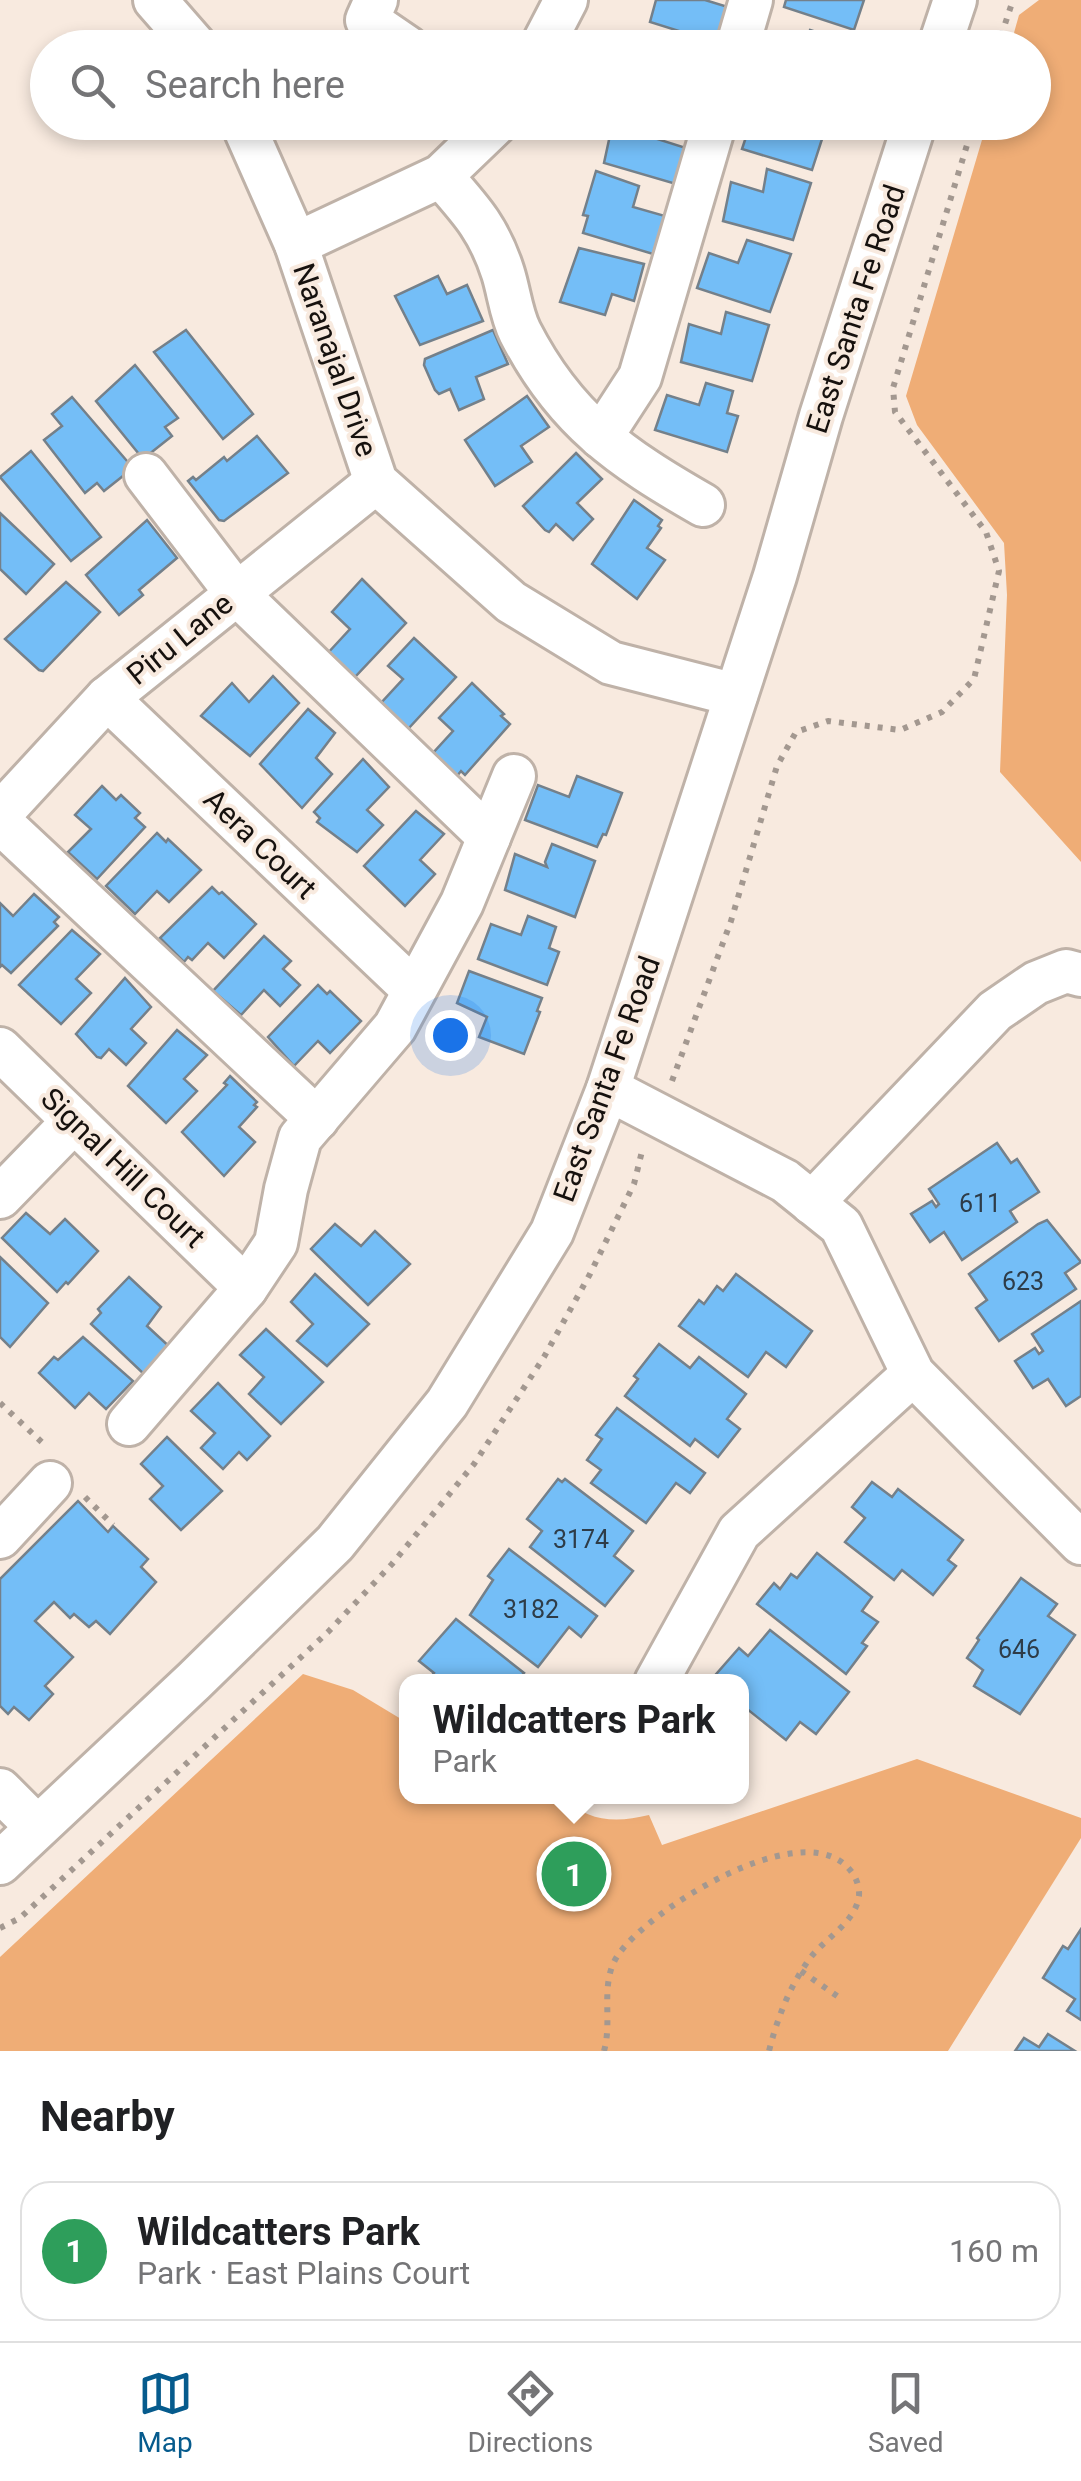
<!DOCTYPE html>
<html lang="en">
<head>
<meta charset="utf-8">
<style>
  body { margin:0; font-family:Roboto,sans-serif; background:#f2f2f2; color:#202124 }
  .you { position:absolute; left:450px; top:1035px; width:35px; height:35px; margin:-25px; border:8px solid #fff; border-radius:50%; background:#1a73e8; box-shadow:0 0 0 15px #1a73e833 }
  .badge { display:grid; place-items:center; width:65px; height:65px; border-radius:50%; background:#065b8d; color:#fff; font-size:32px; font-weight:700 }
  .pin { position:absolute; translate:-50% -50%; border:5px solid #fff; box-shadow:0 2px 10px #0006 }
  .popup { position:absolute; left:399px; top:1674px; width:350px; height:130px; box-sizing:border-box; display:grid; place-content:center; border-radius:20px; background:#fff; filter:drop-shadow(0 2px 8px #0005); font-size:32px; white-space:nowrap; color:#757577 }
  .popup b { font-size:38px; color:#202124 }
  .popup::after { content:''; position:absolute; left:50%; top:100%; margin-left:-20px; border:20px solid transparent; border-top-color:#fff }
  .list { margin:0; padding:0; list-style:none }
  h2 { display:flex; justify-content:space-between; align-items:center; height:130px; margin:0; padding:0 40px; font-size:42px }
  h2 small { font-size:32px; font-weight:400; color:#757577 }
  .list li { display:grid; grid-template-columns:65px 1fr auto; gap:30px; align-items:center; box-sizing:border-box; height:140px; margin:0 20px 20px; padding:0 20px; border:2px solid #e0e0e0; border-radius:30px }
  .list b { display:block; font-size:38px; white-space:nowrap }
  .list p { margin:0; font-size:32px; white-space:nowrap; color:#757577 }
  .list em { font-size:32px; font-style:normal; color:#757577 }
  .icon { flex:none; width:55px; height:55px; fill:none; stroke:currentColor; stroke-width:2; stroke-linecap:round; stroke-linejoin:round }
  .map { position:relative; flex:none; width:1081px; height:2051px; overflow:hidden }
  .search { position:absolute; background:#fff; box-shadow:0 5px 15px #0003; left:30px; right:30px; top:30px; height:110px; display:flex; align-items:center; gap:25px; box-sizing:border-box; padding:0 35px; border-radius:55px; color:#757577; font-size:38px }
  .sheet { height:290px; background:#fff }
  nav { display:flex; justify-content:space-around; align-items:center; box-sizing:border-box; height:140px; border-top:2px solid #e0e0e0; background:#fff; font-size:28px; color:#757577 }
  nav a { display:grid; justify-items:center; gap:5px }
  nav .on { color:#065b8d }
  .map>svg:first-child { display:block }
  .green { fill:#efad76 }
  .building { fill:#74bef7; stroke:#74808a; stroke-width:2.5 }
  .lines { fill:none; stroke-linecap:round; stroke-linejoin:round }
  .minor-casing { stroke:#bfb2a8; stroke-width:48 }
  .path { stroke:#a39890; stroke-width:6; stroke-dasharray:5 8; stroke-linecap:butt }
  .minor { stroke:#fff; stroke-width:42 }
  .labels { text-anchor:middle; stroke-width:8; stroke-linejoin:round; paint-order:stroke }
  .number-label { font-size:25px; fill:#2e3c48 }
  .street-label { font-size:30px; fill:#16110e; stroke:#f8eadf }
</style>
</head>
<body>
<div class="map">
<svg width="1081" height="2051" viewBox="0 0 1081 2051">
  <rect width="100%" height="100%" fill="#f8eadf"/>
  <g class="green">
    <path d="M1039,0H1081V862L1000,772L1007,595L1004,543L917,425L906,396L987,123L1034,122V48L1010,47L1019,15Z"/>
    <path d="M303,1674L353,1690L406,1722V1796L563,1797C587,1822 616,1823 649,1815L662,1845L917,1759L1081,1818V1838L948,2051H0V1957Z"/>
  </g>
  <g class="building">
    <path d="M656,0H705L728,7L717,43L650,22Z"/>
    <path d="M786,0H864L854,30L784,7Z"/>
    <path d="M810,30L853,44L852,48H804Z"/>
    <path d="M629,122H659L654,138L686,148L676,184L604,163L612,126L626,131Z"/>
    <path d="M751,122H815L811,132L823,136L812,170L742,149Z"/>
    <path d="M767,169L811,183L793,240L723,221L731,182L763,192Z"/>
    <path d="M596,171L639,186L633,207L665,216L653,254L583,233L588,216L583,215Z"/>
    <path d="M747,240L791,254L770,312L697,288L709,253L738,263Z"/>
    <path d="M579,248L644,264L634,301L612,294L605,315L560,302Z"/>
    <path d="M438,276L447,294L467,285L483,321L420,345L395,296Z"/>
    <path d="M726,312L769,325L752,381L681,362L689,324L721,334Z"/>
    <path d="M186,330L253,414L223,439L154,352Z"/>
    <path d="M493,330L508,364L476,377L484,399L459,410L450,389L439,394L435,390L424,365L425,359Z"/>
    <path d="M135,365L178,418L165,427L172,436L143,459L96,401Z"/>
    <path d="M706,383L733,391L727,413L738,416L727,452L655,430L667,395L699,405Z"/>
    <path d="M527,396L549,427L521,446L532,462L495,486L465,440Z"/>
    <path d="M72,397L133,468L104,491L97,483L85,493L44,440L62,426L52,414Z"/>
    <path d="M257,436L288,473L224,521L219,520L188,481L193,477L196,480L224,457L227,461Z"/>
    <path d="M31,451L101,537L71,561L0,477Z"/>
    <path d="M576,453L602,479L577,503L593,519L573,540L556,524L549,532L545,530L523,506Z"/>
    <path d="M634,500L662,520L658,526L661,528L647,548L665,560L637,599L592,564Z"/>
    <path d="M0,513L54,564L26,594L0,569Z"/>
    <path d="M147,520L177,558L139,590L143,595L119,615L86,575Z"/>
    <path d="M362,579L406,623L354,678L326,655L350,629L332,612Z"/>
    <path d="M66,582L100,612L43,671L39,670L5,639Z"/>
    <path d="M414,638L456,677L408,729L381,703L403,679L388,666Z"/>
    <path d="M273,676L299,703L250,756L201,716L232,683L249,702Z"/>
    <path d="M472,683L504,714L501,716L510,724L465,775L461,771L457,776L433,753L453,731L439,718Z"/>
    <path d="M308,709L335,733L316,758L332,774L302,808L260,764Z"/>
    <path d="M363,759L389,787L367,810L383,825L357,852L317,822L320,818L314,812Z"/>
    <path d="M577,776L622,793L606,835L603,834L597,847L525,820L538,785L569,797Z"/>
    <path d="M102,786L116,800L121,795L140,813L135,818L145,827L97,879L68,852L91,829L75,815Z"/>
    <path d="M416,811L444,834L420,860L435,874L405,906L364,866Z"/>
    <path d="M157,833L166,842L168,839L201,870L169,902L157,891L135,914L106,886Z"/>
    <path d="M552,844L595,861L575,917L505,890L515,854L547,867L545,862Z"/>
    <path d="M212,887L219,894L222,892L256,924L224,958L208,943L192,960L188,957L184,962L160,938Z"/>
    <path d="M34,894L59,917L54,922L58,926L11,973L2,965L0,967V903L13,916Z"/>
    <path d="M528,916L556,927L549,948L559,952L547,985L478,959L491,924L521,935Z"/>
    <path d="M72,930L100,954L76,979L91,993L61,1024L19,985Z"/>
    <path d="M264,936L291,961L283,969L300,985L280,1006L264,990L241,1015L213,991Z"/>
    <path d="M469,971L542,998L537,1011L540,1012L524,1054L479,1037L487,1017L457,1003Z"/>
    <path d="M125,978L151,1007L131,1029L146,1043L126,1065L109,1049L101,1058L97,1057L76,1034Z"/>
    <path d="M318,985L327,994L330,991L361,1021L330,1053L318,1041L294,1066L268,1037Z"/>
    <path d="M177,1030L207,1055L184,1079L197,1091L166,1123L128,1086Z"/>
    <path d="M230,1076L257,1102L254,1105L257,1107L239,1127L255,1142L224,1176L182,1132L227,1085L224,1083Z"/>
    <path d="M997,1143L1011,1163L1017,1159L1039,1192L1010,1211L1017,1222L962,1260L944,1232L930,1242L911,1214L932,1201L936,1207L939,1204L929,1189Z"/>
    <path d="M26,1213L50,1234L65,1219L98,1251L68,1284L66,1282L57,1292L2,1238Z"/>
    <path d="M1047,1220L1081,1262L1065,1273L1076,1289L999,1341L976,1308L987,1300L969,1274L1038,1224Z"/>
    <path d="M335,1224L361,1246L375,1231L410,1264L368,1305L311,1249Z"/>
    <path d="M0,1257L48,1303L10,1347L0,1337Z"/>
    <path d="M315,1274L369,1324L327,1366L297,1341L313,1324L291,1302Z"/>
    <path d="M736,1274L812,1331L786,1367L766,1352L748,1377L679,1326L699,1300L704,1304L717,1286L723,1291Z"/>
    <path d="M129,1277L161,1307L147,1326L173,1350L146,1376L91,1324L101,1313L98,1309Z"/>
    <path d="M1081,1301V1396L1066,1406L1048,1379L1033,1388L1015,1361L1035,1348L1039,1354L1043,1351L1032,1334Z"/>
    <path d="M266,1329L323,1382L281,1424L249,1394L264,1377L240,1355Z"/>
    <path d="M83,1337L133,1381L106,1409L89,1393L75,1408L39,1373L54,1357L58,1360Z"/>
    <path d="M659,1344L690,1368L699,1357L746,1394L727,1419L740,1429L718,1457L695,1439L690,1446L625,1396L638,1379L634,1376Z"/>
    <path d="M218,1383L270,1436L247,1460L239,1452L223,1469L201,1448L215,1433L191,1411Z"/>
    <path d="M617,1408L705,1473L690,1493L676,1483L646,1523L591,1483L601,1470L587,1460L602,1439L596,1435Z"/>
    <path d="M167,1437L222,1491L181,1530L150,1499L163,1486L141,1464Z"/>
    <path d="M558,1479L562,1482L565,1479L633,1531L614,1556L633,1571L605,1606L530,1547L542,1531L527,1519Z"/>
    <path d="M872,1482L892,1497L898,1489L963,1540L948,1560L956,1566L933,1595L902,1570L894,1580L845,1542L865,1518L852,1507Z"/>
    <path d="M78,1501L108,1532L113,1526L148,1559L141,1567L156,1582L110,1634L96,1621L89,1627L74,1614L70,1618L54,1602L35,1621L73,1657L45,1686L53,1694L29,1720L14,1707L8,1714L0,1706V1579Z"/>
    <path d="M509,1549L597,1616L581,1637L569,1627L538,1667L470,1615L493,1580L488,1576Z"/>
    <path d="M817,1553L872,1597L862,1611L878,1622L862,1643L867,1646L846,1674L757,1604L774,1583L780,1589L791,1574L797,1578Z"/>
    <path d="M1021,1578L1057,1604L1048,1616L1075,1635L1020,1714L974,1686L983,1670L967,1658L979,1640L977,1638Z"/>
    <path d="M456,1619L524,1673L516,1682H427L434,1673L419,1661Z"/>
    <path d="M770,1630L849,1692L816,1734L800,1722L786,1740L742,1705V1682L711,1680L739,1648L748,1656Z"/>
    <path d="M1081,1929V2020L1067,2011L1075,1999L1043,1978L1063,1946L1068,1949Z"/>
    <path d="M1048,2034L1075,2051H1015L1024,2038L1039,2047Z"/>
  </g>
  <g class="lines">
    <g class="minor-casing">
      <g id="minor">
        <path d="M155,0L197,48"/>
        <path d="M376,0L367,20L408,48"/>
        <path d="M541,48L566,0"/>
        <path d="M737,48L751,0"/>
        <path d="M939,48L955,0"/>
        <path d="M242,122L296,244L376,482L511,602L611,663L736,695"/>
        <path d="M441,176C471,210 489,229 503,273C509,292 511,314 520,332C565,420 621,458 703,505"/>
        <path d="M296,244L441,176L497,122"/>
        <path d="M601,437L640,377L715,122"/>
        <path d="M146,475L237,594L489,837"/>
        <path d="M107,698L414,990"/>
        <path d="M0,814L107,698L376,482"/>
        <path d="M0,822L317,1119"/>
        <path d="M0,1049L246,1288"/>
        <path d="M608,1089L785,1181L841,1226L913,1374L1081,1543"/>
        <path d="M0,1197L74,1121"/>
        <path d="M812,1203L995,1011L1036,983L1066,971L1081,975"/>
        <path d="M129,1424L246,1288L276,1243L286,1189L300,1138L395,1027L462,903L514,776"/>
        <path d="M0,1537L50,1483"/>
        <path d="M656,1682L739,1532L913,1374"/>
        <path d="M0,1790L37,1827"/>
        <path d="M0,1863L194,1681L335,1543L447,1403L552,1232L608,1089L775,576L821,416L915,122"/>
      </g>
    </g>
    <g class="path">
      <path d="M997,48L1013,0"/>
      <path d="M672,1081L731,921L777,766L796,732L828,721L900,730L942,712L974,679L999,571L986,532L895,412L893,388L974,122"/>
      <path d="M0,1403L47,1447"/>
      <path d="M85,1497L113,1525"/>
      <path d="M0,1928L20,1918L328,1632L392,1564L474,1464L544,1357L590,1274L634,1184L643,1147"/>
      <path d="M801,1971L840,1998"/>
      <path d="M604,2051C613,2020 599,1983 618,1955C650,1909 790,1822 843,1863C853,1871 860,1883 859,1896C855,1924 823,1939 808,1961C789,1988 777,2019 769,2051"/>
    </g>
    <use href="#minor" class="minor"/>
  </g>
  <g class="labels">
    <g class="number-label">
      <text x="980" y="1212">611</text>
      <text x="1023" y="1290">623</text>
      <text x="581" y="1548">3174</text>
      <text x="531" y="1618">3182</text>
      <text x="1019" y="1658">646</text>
    </g>
    <g class="street-label">
      <text transform="translate(856 309) rotate(-72)" y="10">East Santa Fe Road</text>
      <text transform="translate(335 360) rotate(71)" y="10">Naranajal Drive</text>
      <text transform="translate(180 639) rotate(-39)" y="10">Piru Lane</text>
      <text transform="translate(260 844) rotate(44)" y="10">Aera Court</text>
      <text transform="translate(607 1079) rotate(-70)" y="10">East Santa Fe Road</text>
      <text transform="translate(123 1168) rotate(44)" y="10">Signal Hill Court</text>
    </g>
  </g>
</svg>
<div class="you"></div>
<div class="pin badge" style="left:574px;top:1874px;background:#2e9e5b">1</div>
<div class="popup"><b>Wildcatters Park</b>Park</div>
<div class="search"><svg class="icon" aria-label="search" viewBox="0 0 24 24"><circle cx="10" cy="10" r="6"/><path d="M15 15l6 6"/></svg>Search here</div>
</div>
<section class="sheet">
<h2>Nearby<small></small></h2>
<ul class="list">
<li><span class="badge" style="background:#2e9e5b">1</span><div><b>Wildcatters Park</b><p>Park · East Plains Court</p></div><em>160 m</em></li>
</ul>
</section>
<nav>
<a class="on"><svg class="icon" aria-label="map" viewBox="0 0 24 24"><path d="M3 6l6-2 6 2 6-2v14l-6 2-6-2-6 2zM9 4v14M15 6v14"/></svg>Map</a>
<a><svg class="icon" aria-label="directions" viewBox="0 0 24 24"><path d="M12 3l9 9-9 9-9-9zM9 14v-3h6M13 9l2 2-2 2"/></svg>Directions</a>
<a><svg class="icon" aria-label="saved" viewBox="0 0 24 24"><path d="M7 4h10v16l-5-4-5 4z"/></svg>Saved</a>
</nav>
</body>
</html>
